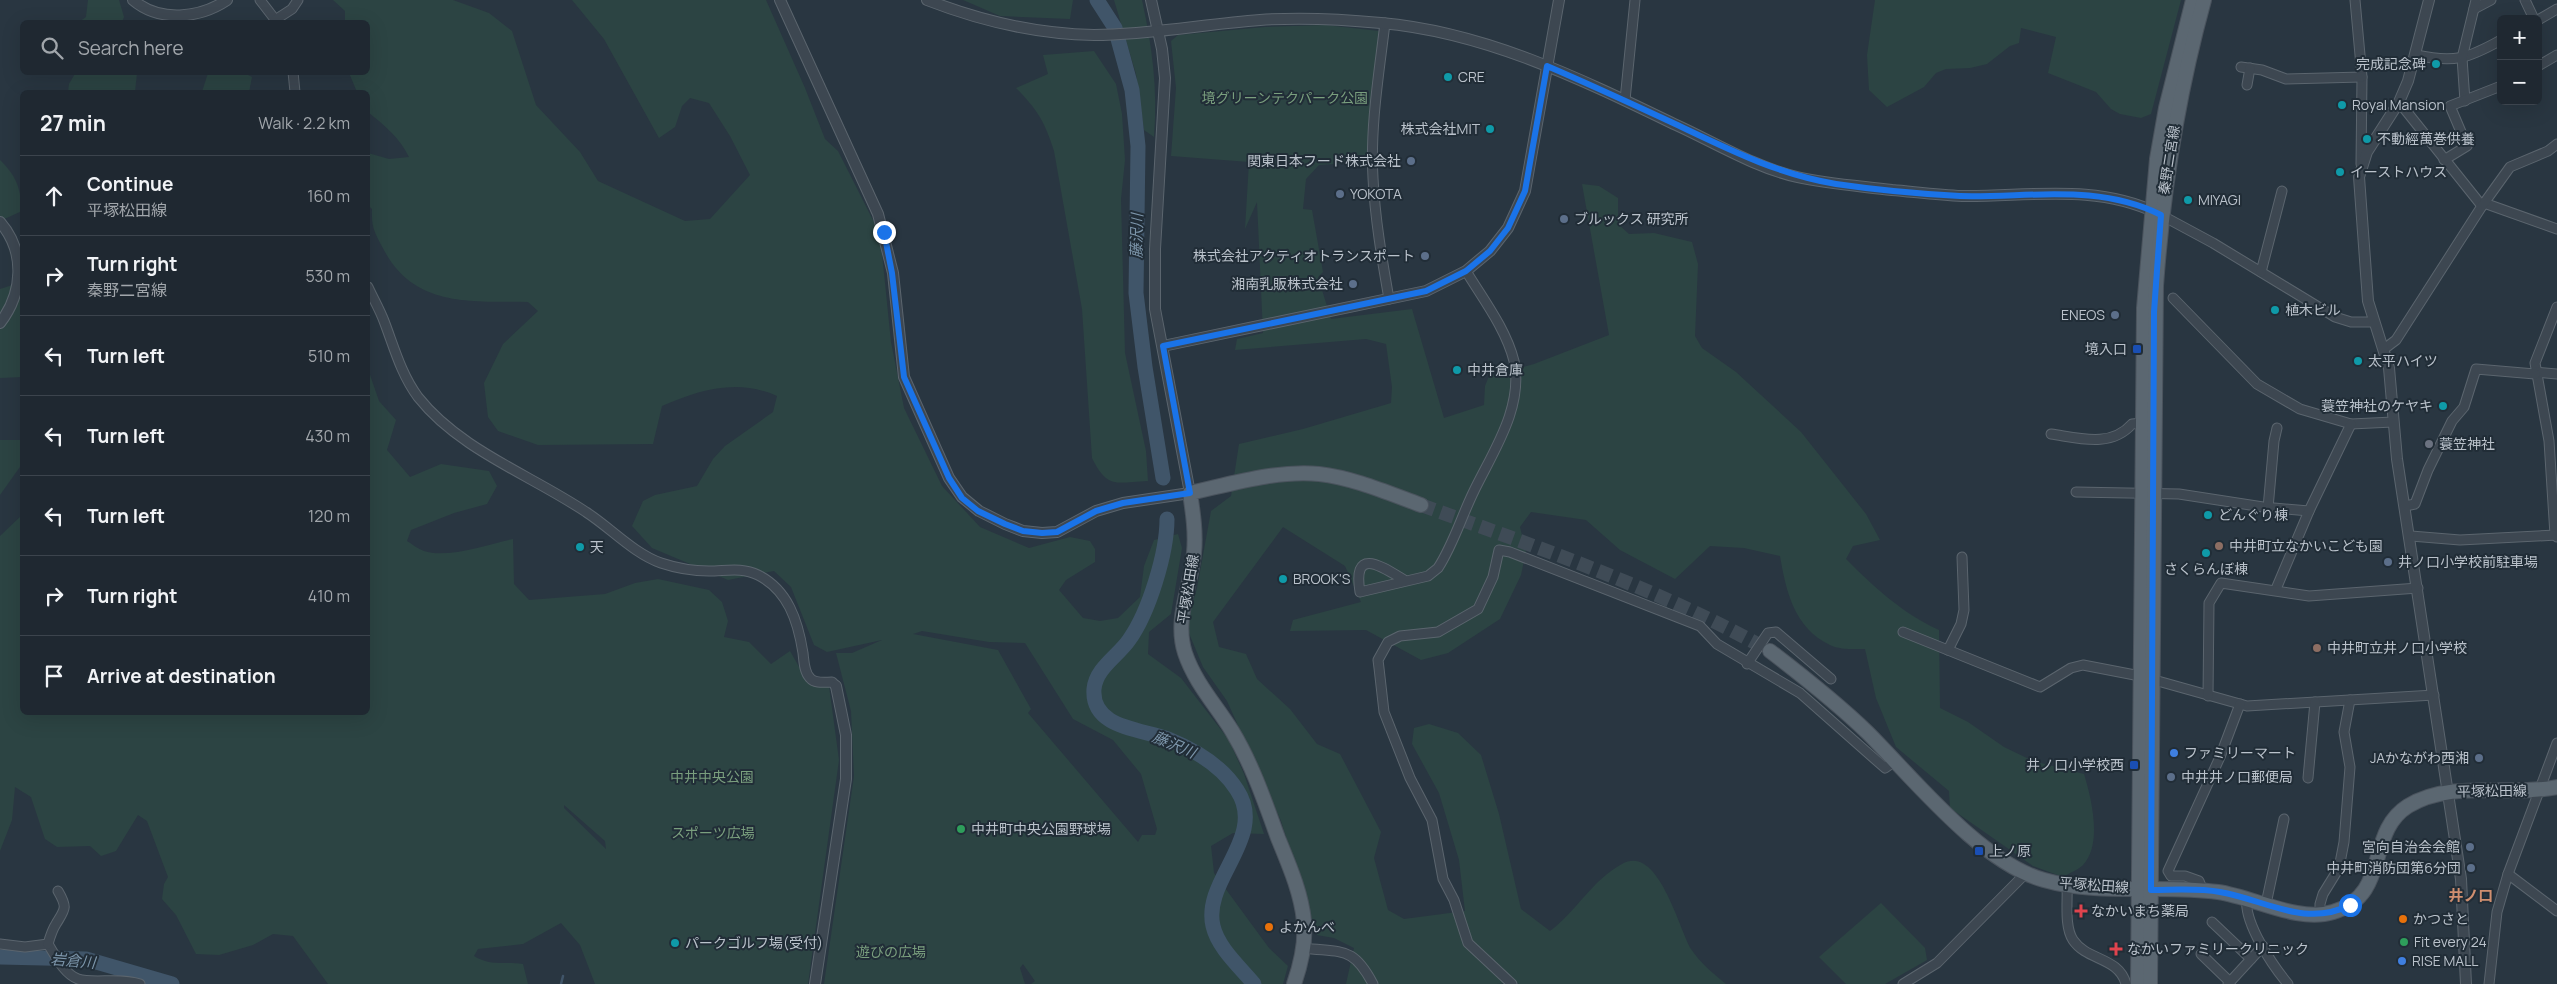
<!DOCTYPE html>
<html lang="en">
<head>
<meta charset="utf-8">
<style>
  body { margin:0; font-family:Manrope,"Noto Sans JP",sans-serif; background:#273039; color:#f1f3f6 }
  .controls { position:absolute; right:15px; top:15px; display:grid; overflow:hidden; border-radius:8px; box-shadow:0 5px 20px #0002 }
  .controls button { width:45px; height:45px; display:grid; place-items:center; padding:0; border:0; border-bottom:1px solid #3c444d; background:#1f2831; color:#f1f3f6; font:25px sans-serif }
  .stop { position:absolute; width:15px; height:15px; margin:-11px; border:4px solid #1a73e8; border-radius:50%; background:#fff }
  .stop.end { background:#1a73e8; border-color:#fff; box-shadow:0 1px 5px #0008 }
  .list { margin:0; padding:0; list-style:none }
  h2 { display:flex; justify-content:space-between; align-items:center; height:65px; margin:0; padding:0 20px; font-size:21px }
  h2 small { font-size:16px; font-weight:400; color:#a1a6ab }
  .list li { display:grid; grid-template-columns:32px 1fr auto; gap:15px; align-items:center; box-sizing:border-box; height:80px; padding:0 20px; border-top:1px solid #3c444d }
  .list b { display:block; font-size:19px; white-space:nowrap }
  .list p { margin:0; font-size:16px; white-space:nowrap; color:#a1a6ab }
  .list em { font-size:16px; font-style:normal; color:#a1a6ab }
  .icon { flex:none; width:28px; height:28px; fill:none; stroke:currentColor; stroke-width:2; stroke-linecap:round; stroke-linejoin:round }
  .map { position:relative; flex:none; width:2557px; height:984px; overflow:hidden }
  .search { position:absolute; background:#1f2831; box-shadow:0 5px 20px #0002; left:20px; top:20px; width:350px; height:55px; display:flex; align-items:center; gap:12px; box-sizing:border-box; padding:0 18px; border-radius:8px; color:#a1a6ab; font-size:19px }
  .panel { position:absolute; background:#1f2831; box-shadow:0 5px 20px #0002; left:20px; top:90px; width:350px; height:625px; border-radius:8px }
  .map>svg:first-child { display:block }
  .green { fill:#2c4443; fill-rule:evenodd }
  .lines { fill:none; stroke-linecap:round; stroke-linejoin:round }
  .stream { stroke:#405569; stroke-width:2.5 }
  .river { stroke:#405569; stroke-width:15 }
  .primary-tunnel { stroke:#3f4b56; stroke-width:14; stroke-dasharray:14 7; stroke-linecap:butt }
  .minor-casing { stroke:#5b656e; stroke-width:11 }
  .tertiary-casing { stroke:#5b656e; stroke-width:12 }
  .primary-casing { stroke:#4a535d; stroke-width:16 }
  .minor { stroke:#3d4751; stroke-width:9 }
  .tertiary { stroke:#3d4751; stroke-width:10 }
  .primary { stroke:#5b6771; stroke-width:14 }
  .route { stroke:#1a73e8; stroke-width:6 }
  .culture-dot { fill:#0f9aa8; stroke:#212d37; stroke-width:2 }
  .service-dot { fill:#5c6f8a; stroke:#212d37; stroke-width:2 }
  .transit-dot { fill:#1a4fb4; stroke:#212d37; stroke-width:2 }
  .worship-dot { fill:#6b7280; stroke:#212d37; stroke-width:2 }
  .education-dot { fill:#8d6e63; stroke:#212d37; stroke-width:2 }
  .shop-dot { fill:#3f7fe0; stroke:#212d37; stroke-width:2 }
  .leisure-dot { fill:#2e9e5b; stroke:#212d37; stroke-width:2 }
  .health-dot { fill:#e0444e; stroke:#212d37; stroke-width:2 }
  .food-dot { fill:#e8710a; stroke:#212d37; stroke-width:2 }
  .labels { text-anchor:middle; stroke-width:4; stroke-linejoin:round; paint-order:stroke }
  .poi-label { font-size:14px; fill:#bac2cb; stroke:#212d37; text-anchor:start }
  .park-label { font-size:14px; fill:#7a9f7e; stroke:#212d37 }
  .street-label { font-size:14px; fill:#bac2cb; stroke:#212d37 }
  .water-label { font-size:15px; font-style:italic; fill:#7d96ab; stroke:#212d37 }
  .neighbourhood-label { font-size:15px; font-weight:bold; fill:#d08f70; stroke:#212d37 }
</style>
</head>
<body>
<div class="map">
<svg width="2557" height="984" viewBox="0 0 2557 984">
  <rect width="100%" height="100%" fill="#293641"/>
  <g class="green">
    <path d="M88,0H119L124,17L122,22H79L86,17Z"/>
    <path d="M333,0H453L489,13L512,31L536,105L580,152L598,181L685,221L710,219L750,175L730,136L709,103L690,98L682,106L675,127L659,138L604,39L572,0H766L805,88L825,139L838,151L880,234L891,342L904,408L942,486L980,527L1029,548L1070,537L1090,541L1095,549V562L1066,580L1059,590L1083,618L1100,621L1118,618L1140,597L1144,566L1154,540L1178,534L1182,548L1171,614L1149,632L1148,654L1181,678L1229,740L1244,774L1264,834L1233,833L1211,846L1214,873L1269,948L1288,966L1283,984H1031L1035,981L1023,964L1020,968L1025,984H824L854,776L851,711L836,653H852L882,640L827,652L814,645L791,587L774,571L728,580L652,548L632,526L643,501L655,495L697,486L713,459L725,446L773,412L777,396C737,378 699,390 662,406L653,444L538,445L498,431L488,417L484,383L503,344L538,311L528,302C473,301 416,308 385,252C376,235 371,229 372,209L368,205V153L389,159L409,157C400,138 384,125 368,112V92H357L349,73L368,72V22H345V11ZM922,631L989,642L1025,643L1073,719L1113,740L1141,774L1157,829L1155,835H1142L1138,842L1028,713L1031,709L998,650L913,634Z"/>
    <path d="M963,0H1073L1070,19L1000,16Z"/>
    <path d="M1114,0H1142C1152,46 1158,89 1154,137L1144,130L1136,74Z"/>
    <path d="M1875,0H2181L2151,114L2141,118L2120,114L2111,109L2096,92L2048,73L2056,37L2021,28L2019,43L2010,46L1987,64L1970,68L1946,69L1936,73L1924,87L1887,107L1869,90L1867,55Z"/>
    <path d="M1325,25L1379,31L1370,117L1368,162L1319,165L1306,179L1303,209L1312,210L1323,272L1318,277L1331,319L1412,309L1444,418L1484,405L1485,386L1489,376L1534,364L1609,335L1582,184L1599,186L1618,198V224L1629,234L1654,233L1692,242L1698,264L1695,336L1702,348L1736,372L1801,432L1866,514L1880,540L1853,546L1846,559C1874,587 1902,613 1939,630L1940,708L1968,722L2004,747L2033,761L2084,774C2091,797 2103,844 2083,865C2078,870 2069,873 2063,877L2033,866L1950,808L1949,791L1896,747L1876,698L1865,649C1854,649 1840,650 1830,645C1794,628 1786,591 1780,556L1744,548L1710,546L1675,579L1620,550L1586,520L1531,512L1520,527L1526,551L1521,575L1500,619L1448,653L1421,660L1366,630L1290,631L1293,620L1361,602L1345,566L1283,527L1213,622L1219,647L1246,654L1257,679L1290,709L1317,744L1340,754L1381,832L1374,858L1388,910L1404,919L1465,911L1459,860L1439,793L1412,744L1414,728L1429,724L1458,733L1481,755L1499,814L1521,909L1550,931C1577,911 1592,880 1622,864C1658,843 1679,929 1691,949C1700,963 1714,974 1726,984H1519L1516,982L1497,984H1346L1354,948L1334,938L1317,935L1281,821L1227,701L1203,667L1186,626L1197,588L1211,511L1231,496L1239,444L1303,429L1391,403L1392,387L1386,344L1366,339L1235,350L1237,339L1263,333L1257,202L1245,229L1249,162L1171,156L1176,88L1171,41L1178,35L1265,27Z"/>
    <path d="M1094,51L1116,84L1122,114L1125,160L1121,199L1125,353L1146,451L1148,481C1116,482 1108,490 1092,458L1082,309L1054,151C1045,122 1037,109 1016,88L1048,74L1043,55Z"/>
    <path d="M76,72L137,73L135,92H68L69,84Z"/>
    <path d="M208,73H244L252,77L249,92H202Z"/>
    <path d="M0,160C17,177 20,187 22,211L0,221Z"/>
    <path d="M22,282V377L0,378V289Z"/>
    <path d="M368,369L379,401L396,420L387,450L410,477L441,464L489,471L497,486L487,504L454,513L411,530L407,541C412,544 418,549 424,551C447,559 489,544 513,539L514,584L529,600L605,594L635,583L658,579L709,590L722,602L728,621L724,637L749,642L771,664L790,651L806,679L829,686L839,760L808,984H595L580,945L561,923L523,944L478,949L474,956C492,967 504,961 523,964L528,984H328L293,936L273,934L253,945L219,955L196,954L176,915L162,899L164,884L168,877L147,821L138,815L116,851L101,856L90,846L57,847L45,839L31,797L15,787L12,820L0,851V536L21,516L22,712H368ZM564,805L605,841L606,849L564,808Z"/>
    <path d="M0,440H22V464L0,495Z"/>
    <path d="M1881,903L1925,948L1927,960L1885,984H1846L1819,957Z"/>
  </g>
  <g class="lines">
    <path class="stream" d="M561,984L563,976"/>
    <g class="river">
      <path d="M1097,0L1115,28L1132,90L1138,146L1136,293L1145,367L1163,478"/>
      <path d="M1167,519C1167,553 1149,612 1129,640C1118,656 1096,668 1094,689C1091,729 1143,729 1168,739C1195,750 1222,766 1237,790C1268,837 1202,880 1213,926C1218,948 1240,967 1254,984"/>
      <path d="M0,957L86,959L172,984"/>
    </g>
    <path class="primary-tunnel" d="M1421,505C1539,548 1660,589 1770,651"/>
    <g class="minor-casing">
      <g id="minor">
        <path d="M260,0L277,22"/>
        <path d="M2355,0L2362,77L2361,164"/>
        <path d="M2525,0L2534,19"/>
        <path d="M2474,9L2491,0"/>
        <path d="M275,20L292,9L298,0"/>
        <path d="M2538,20L2557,9"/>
        <path d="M1385,23C1379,74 1370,126 1373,178C1375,219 1382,259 1389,299"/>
        <path d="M2416,55C2454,63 2467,59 2501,40"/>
        <path d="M2538,66L2557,55"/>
        <path d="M2241,67L2262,70L2286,79L2362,77"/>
        <path d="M293,72L295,92"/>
        <path d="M2247,85L2250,68"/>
        <path d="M1625,100L1635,0"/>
        <path d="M2465,101L2462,58L2476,0"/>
        <path d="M2399,102L2482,206"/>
        <path d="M2444,160L2467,146L2450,106L2501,86"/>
        <path d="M2484,203L2557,229"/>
        <path d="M2161,215L2213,243L2335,317L2351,322H2374"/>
        <path d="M2261,272L2282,191"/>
        <path d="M368,287C373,298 380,310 384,321C394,347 401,374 418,397C460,450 531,475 586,512C611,528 633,553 661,563C676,568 694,571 709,571C726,571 742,567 758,575C788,590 798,621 803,653C804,661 804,672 810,678C815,684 825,682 832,682L836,686"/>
        <path d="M2173,298L2257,384L2300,409L2351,424L2393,422"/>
        <path d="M2557,307L2535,363L2549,441L2555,535L2557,537"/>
        <path d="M2384,349L2396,340L2482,206L2510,167L2548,151L2557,144"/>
        <path d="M2535,372L2557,374"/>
        <path d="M2051,434C2079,438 2111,448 2132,424L2143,423"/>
        <path d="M2076,492L2179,494L2263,507L2309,511"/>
        <path d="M2405,506L2415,504L2428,470L2452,421L2464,407L2476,369L2535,374"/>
        <path d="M2268,508L2274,441L2277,428"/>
        <path d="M2411,536L2460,540L2557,535"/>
        <path d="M1406,581C1384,568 1352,544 1360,592L1428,576L1438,568C1453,545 1461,518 1473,493C1492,453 1524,408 1514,361C1506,329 1483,299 1466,271"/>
        <path d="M2276,589L2309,511L2351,424"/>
        <path d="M1903,632L2040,687L2071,668L2083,665L2140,676L2247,706L2434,695"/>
        <path d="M1948,650L1961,624L1964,610L1962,557"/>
        <path d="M1747,664L1768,633L1776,632L1831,679"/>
        <path d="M2208,696L2209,603L2221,583L2309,596L2418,588"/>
        <path d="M2308,778L2315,702"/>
        <path d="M2508,874L2557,911"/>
        <path d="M2067,885C2068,901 2064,926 2073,940C2087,961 2119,957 2126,984"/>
        <path d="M2203,891L2199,881L2185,876H2171L2168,871L2220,757L2240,704"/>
        <path d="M2247,898C2243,922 2273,966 2288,984"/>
        <path d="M2266,904L2284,819"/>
        <path d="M2320,915V904L2323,894L2339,868L2344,842L2350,767L2344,732L2350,700"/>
        <path d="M2212,922L2251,959"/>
        <path d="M0,944L25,947L48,944"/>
        <path d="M48,944C55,955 64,974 78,979C93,984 120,977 140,984"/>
        <path d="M48,944C50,937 52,930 56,924C65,909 68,908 58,891"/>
        <path d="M1304,948C1343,953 1353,946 1373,984"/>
        <path d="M2201,954L2230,982"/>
        <path d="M1512,984L1468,943L1454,900L1443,879L1432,820L1410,778L1384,712L1379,668L1378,660L1388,642L1400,636L1438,632L1478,609L1493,577L1499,550L1510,552L1700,626L1717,644L1800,693L1885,768L1895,761"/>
        <path d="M1903,984L1937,963L2025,874"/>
        <path d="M2228,984L2263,946"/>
        <path d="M2489,984L2497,912L2508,874L2557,743"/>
      </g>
    </g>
    <g class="tertiary-casing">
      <g id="tertiary">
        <path d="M133,0C160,23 200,18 227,0"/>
        <path d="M780,0L878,214L893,273L904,377L949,478L962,497L979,511L1005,524L1023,531L1042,533L1057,532L1096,511L1123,503L1190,493L1155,309V249L1165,78L1162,49L1151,0"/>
        <path d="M927,0C981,21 1036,34 1094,35C1149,35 1205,24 1260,20C1300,17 1340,19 1381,23C1485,32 1581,79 1674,124C1714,142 1754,167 1797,177C1828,184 1860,186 1892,190C1915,192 1939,195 1962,196C2027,197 2095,183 2157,213"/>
        <path d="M2429,0L2408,81L2399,102L2367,152L2359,177L2368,301L2389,368L2397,459L2461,879L2466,984"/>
        <path d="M0,222C26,252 23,293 0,323"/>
        <path d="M1163,346L1426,291L1466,271L1490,251L1508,228L1525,191L1559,0"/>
        <path d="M815,984L846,779V735L836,686"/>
      </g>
    </g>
    <g class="primary-casing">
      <g id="primary">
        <path d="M1770,651C1804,677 1837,703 1868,733C1914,779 1981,863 2044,880C2100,896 2161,884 2218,892C2254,897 2298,923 2333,912C2391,895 2365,833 2408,806C2452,779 2509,797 2557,787"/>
        <path d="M1294,984C1301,964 1306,943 1304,921C1301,892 1289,865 1278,838C1265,802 1252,764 1232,731C1216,705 1195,683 1185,653C1174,619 1191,587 1194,553C1196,533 1193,513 1190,493C1231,484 1276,470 1319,474C1354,478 1388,493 1421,505"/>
        <path d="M2138,984L2144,308L2157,159L2166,108L2193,0"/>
        <path d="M2150,984L2156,286C2163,189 2178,94 2204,0"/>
      </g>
    </g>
    <use href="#minor" class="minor"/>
    <use href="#tertiary" class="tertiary"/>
    <use href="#primary" class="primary"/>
  </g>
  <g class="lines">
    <path class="route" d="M884,232L892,273L904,377L949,478L962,498L978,511L1005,524L1023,531L1042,533L1057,532L1096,511L1123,503L1190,493L1163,346L1426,291L1466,271L1490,251L1508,228L1525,191L1547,66C1589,84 1630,103 1671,122C1726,148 1776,174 1836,184C1877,190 1920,194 1960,196C2028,198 2097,183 2161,215L2154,312L2151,890C2174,890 2198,888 2220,892C2266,900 2305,928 2350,905"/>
  </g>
  <g class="culture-dot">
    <circle cx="2436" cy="64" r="5"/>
    <circle cx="1448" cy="77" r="5"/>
    <circle cx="2342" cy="105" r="5"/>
    <circle cx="1490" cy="129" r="5"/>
    <circle cx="2367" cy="139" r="5"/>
    <circle cx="2340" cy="172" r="5"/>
    <circle cx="2188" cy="200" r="5"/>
    <circle cx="2275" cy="310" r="5"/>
    <circle cx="2358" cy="361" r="5"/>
    <circle cx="1457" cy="370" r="5"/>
    <circle cx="2443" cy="406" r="5"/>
    <circle cx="2208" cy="515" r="5"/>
    <circle cx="580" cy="547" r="5"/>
    <circle cx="2206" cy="553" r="5"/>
    <circle cx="1283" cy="579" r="5"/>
    <circle cx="675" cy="943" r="5"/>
  </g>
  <g class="service-dot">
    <circle cx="1411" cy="161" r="5"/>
    <circle cx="1340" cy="194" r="5"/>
    <circle cx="1564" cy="219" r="5"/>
    <circle cx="1425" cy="256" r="5"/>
    <circle cx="1353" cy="284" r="5"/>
    <circle cx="2115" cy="315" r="5"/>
    <circle cx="2388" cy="562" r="5"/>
    <circle cx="2479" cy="758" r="5"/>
    <circle cx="2171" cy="777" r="5"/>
    <circle cx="2470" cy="847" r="5"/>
    <circle cx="2471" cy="868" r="5"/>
  </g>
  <g class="transit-dot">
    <rect x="2132" y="344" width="10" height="10" rx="2.5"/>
    <rect x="2129" y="760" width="10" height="10" rx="2.5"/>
    <rect x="1974" y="846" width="10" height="10" rx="2.5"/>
  </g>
  <circle class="worship-dot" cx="2429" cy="444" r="5"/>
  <g class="education-dot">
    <circle cx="2219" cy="546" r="5"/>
    <circle cx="2317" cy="648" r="5"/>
  </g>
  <g class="shop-dot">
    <circle cx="2174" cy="753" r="5"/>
    <circle cx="2402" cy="961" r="5"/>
  </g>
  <g class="leisure-dot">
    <circle cx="961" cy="829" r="5"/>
    <circle cx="2404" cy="942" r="5"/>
  </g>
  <g class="health-dot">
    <path d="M2078.5 903.5h5v5h5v5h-5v5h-5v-5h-5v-5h5z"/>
    <path d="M2113.5 941.5h5v5h5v5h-5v5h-5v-5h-5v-5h5z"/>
  </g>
  <g class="food-dot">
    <circle cx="2403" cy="919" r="5"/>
    <circle cx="1269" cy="927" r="5"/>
  </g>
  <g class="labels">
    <g class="poi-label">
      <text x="2426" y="69" text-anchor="end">完成記念碑</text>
      <text x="1458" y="82">CRE</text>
      <text x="2352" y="110">Royal Mansion</text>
      <text x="1480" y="134" text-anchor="end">株式会社MIT</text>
      <text x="2377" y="144">不動經萬巻供養</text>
      <text x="1401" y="166" text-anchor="end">関東日本フード株式会社</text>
      <text x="2350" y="177">イーストハウス</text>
      <text x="1350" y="199">YOKOTA</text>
      <text x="2198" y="205">MIYAGI</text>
      <text x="1574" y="224">ブルックス 研究所</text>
      <text x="1415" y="261" text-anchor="end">株式会社アクティオトランスポート</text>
      <text x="1343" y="289" text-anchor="end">湘南乳販株式会社</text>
      <text x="2285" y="315">植木ビル</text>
      <text x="2105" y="320" text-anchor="end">ENEOS</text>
      <text x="2127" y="354" text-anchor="end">境入口</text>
      <text x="2368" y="366">太平ハイツ</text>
      <text x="1467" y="375">中井倉庫</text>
      <text x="2433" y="411" text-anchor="end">蓑笠神社のケヤキ</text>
      <text x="2439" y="449">蓑笠神社</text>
      <text x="2218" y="520">どんぐり棟</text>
      <text x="2229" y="551">中井町立なかいこども園</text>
      <text x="590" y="552">天</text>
      <text x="2398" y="567">井ノ口小学校前駐車場</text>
      <text x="2206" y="574" text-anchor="middle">さくらんぼ棟</text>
      <text x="1293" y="584">BROOK'S</text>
      <text x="2327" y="653">中井町立井ノ口小学校</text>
      <text x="2184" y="758">ファミリーマート</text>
      <text x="2469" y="763" text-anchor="end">JAかながわ西湘</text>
      <text x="2124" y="770" text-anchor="end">井ノ口小学校西</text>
      <text x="2181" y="782">中井井ノ口郵便局</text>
      <text x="971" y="834">中井町中央公園野球場</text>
      <text x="2460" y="852" text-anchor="end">宮向自治会会館</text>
      <text x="1989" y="856">上ノ原</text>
      <text x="2461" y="873" text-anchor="end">中井町消防団第6分団</text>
      <text x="2091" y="916">なかいまち薬局</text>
      <text x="2413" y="924">かつさと</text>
      <text x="1279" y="932">よかんべ</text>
      <text x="2414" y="947">Fit every 24</text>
      <text x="685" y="948">パークゴルフ場(受付)</text>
      <text x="2127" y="954">なかいファミリークリニック</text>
      <text x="2412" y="966">RISE MALL</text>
    </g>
    <g class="park-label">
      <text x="1285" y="103">境グリーンテクパーク公園</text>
      <text x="712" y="782">中井中央公園</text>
      <text x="713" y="838">スポーツ広場</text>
      <text x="891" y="957">遊びの広場</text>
    </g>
    <g class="street-label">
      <text transform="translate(2169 160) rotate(-81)" y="5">秦野二宮線</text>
      <text transform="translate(1188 589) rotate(-81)" y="5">平塚松田線</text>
      <text transform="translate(2492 791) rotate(-1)" y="5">平塚松田線</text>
      <text transform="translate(2094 885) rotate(4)" y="5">平塚松田線</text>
    </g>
    <g class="water-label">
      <text transform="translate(1137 236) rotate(-89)" y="5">藤沢川</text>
      <text transform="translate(1174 745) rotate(23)" y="5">藤沢川</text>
      <text transform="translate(73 961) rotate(5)" y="5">岩倉川</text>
    </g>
    <g class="neighbourhood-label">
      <text x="2471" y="901">井ノ口</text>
    </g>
  </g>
</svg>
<div class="controls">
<button>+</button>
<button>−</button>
</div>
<div class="stop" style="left:2350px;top:905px"></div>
<div class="stop end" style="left:884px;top:232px"></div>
<div class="search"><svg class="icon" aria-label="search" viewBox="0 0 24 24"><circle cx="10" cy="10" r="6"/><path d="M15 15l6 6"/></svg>Search here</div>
<section class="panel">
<h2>27 min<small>Walk · 2.2 km</small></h2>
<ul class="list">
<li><svg class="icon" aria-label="ahead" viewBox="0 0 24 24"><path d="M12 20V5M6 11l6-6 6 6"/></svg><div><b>Continue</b><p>平塚松田線</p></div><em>160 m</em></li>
<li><svg class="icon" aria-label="right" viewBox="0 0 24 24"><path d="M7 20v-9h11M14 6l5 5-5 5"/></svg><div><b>Turn right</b><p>秦野二宮線</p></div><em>530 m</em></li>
<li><svg class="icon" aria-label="left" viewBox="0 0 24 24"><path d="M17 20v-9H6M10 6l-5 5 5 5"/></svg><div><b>Turn left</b></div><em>510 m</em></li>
<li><svg class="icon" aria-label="left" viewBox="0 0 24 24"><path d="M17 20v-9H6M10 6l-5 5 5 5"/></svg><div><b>Turn left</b></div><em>430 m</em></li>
<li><svg class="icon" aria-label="left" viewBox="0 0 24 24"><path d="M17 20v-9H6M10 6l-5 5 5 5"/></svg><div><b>Turn left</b></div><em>120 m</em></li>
<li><svg class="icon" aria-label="right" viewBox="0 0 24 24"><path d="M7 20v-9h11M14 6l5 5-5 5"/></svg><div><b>Turn right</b></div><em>410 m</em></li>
<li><svg class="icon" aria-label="arrive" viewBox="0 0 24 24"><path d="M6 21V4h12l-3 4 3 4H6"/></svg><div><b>Arrive at destination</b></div></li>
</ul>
</section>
</div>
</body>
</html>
